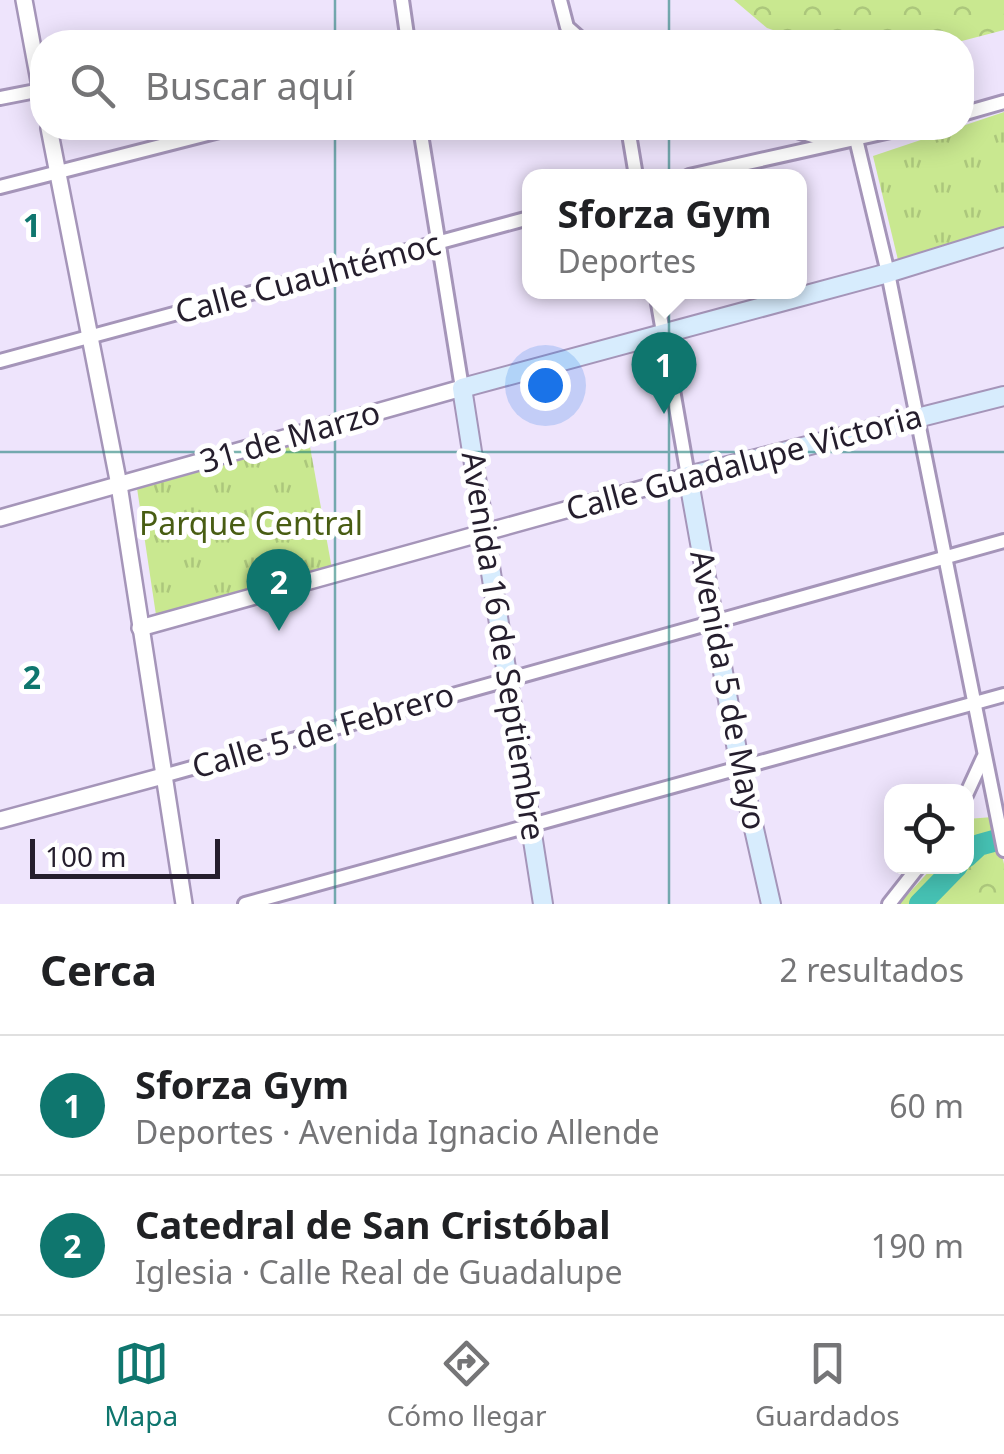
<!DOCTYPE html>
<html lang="es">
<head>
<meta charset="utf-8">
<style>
  body { margin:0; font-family:"Noto Sans",sans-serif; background:#f6f6f6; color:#202124 }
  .controls { position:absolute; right:30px; bottom:30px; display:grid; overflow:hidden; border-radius:20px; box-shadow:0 5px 25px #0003 }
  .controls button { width:90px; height:90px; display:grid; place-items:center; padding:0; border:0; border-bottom:2px solid #e0e0e0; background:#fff; color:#202124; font:50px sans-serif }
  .scale { position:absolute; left:30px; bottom:25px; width:190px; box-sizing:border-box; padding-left:10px; border:5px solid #251e2d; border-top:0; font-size:28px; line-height:35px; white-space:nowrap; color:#251e2d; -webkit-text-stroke:8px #fff; paint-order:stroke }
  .you { position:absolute; left:545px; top:385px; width:35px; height:35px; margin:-25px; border:8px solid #fff; border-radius:50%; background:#1a73e8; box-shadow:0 0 0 15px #1a73e833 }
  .badge { display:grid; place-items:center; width:65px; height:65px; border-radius:50%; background:#0f766e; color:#fff; font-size:32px; font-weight:700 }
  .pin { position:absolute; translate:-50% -82px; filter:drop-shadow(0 2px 5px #0008) }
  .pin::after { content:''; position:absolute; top:52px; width:35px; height:30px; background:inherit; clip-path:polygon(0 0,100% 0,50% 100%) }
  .popup { position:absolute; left:522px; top:169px; width:285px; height:130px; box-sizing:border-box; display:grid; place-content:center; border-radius:20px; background:#fff; filter:drop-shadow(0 2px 8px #0005); font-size:32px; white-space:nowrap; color:#757577 }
  .popup b { font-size:38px; color:#202124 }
  .popup::after { content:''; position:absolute; left:50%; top:100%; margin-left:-20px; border:20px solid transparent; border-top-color:#fff }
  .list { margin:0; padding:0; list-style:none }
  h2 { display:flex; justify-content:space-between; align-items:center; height:130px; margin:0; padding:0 40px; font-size:42px }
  h2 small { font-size:32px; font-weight:400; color:#757577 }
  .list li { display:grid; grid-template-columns:65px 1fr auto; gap:30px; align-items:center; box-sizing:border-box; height:140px; padding:0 40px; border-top:2px solid #e0e0e0 }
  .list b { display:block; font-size:38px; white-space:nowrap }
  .list p { margin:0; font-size:32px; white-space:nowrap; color:#757577 }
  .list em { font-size:32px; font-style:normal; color:#757577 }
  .icon { flex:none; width:55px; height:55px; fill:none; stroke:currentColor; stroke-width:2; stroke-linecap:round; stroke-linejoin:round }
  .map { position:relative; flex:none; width:1004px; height:904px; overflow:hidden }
  .search { position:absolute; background:#fff; box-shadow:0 5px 25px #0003; left:30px; right:30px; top:30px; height:110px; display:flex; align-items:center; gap:25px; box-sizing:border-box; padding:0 35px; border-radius:40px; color:#757577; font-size:38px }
  .sheet { height:410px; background:#fff }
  nav { display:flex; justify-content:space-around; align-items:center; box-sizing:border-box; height:140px; border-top:2px solid #e0e0e0; background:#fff; font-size:28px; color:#757577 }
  nav a { display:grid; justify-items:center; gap:5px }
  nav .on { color:#0f766e }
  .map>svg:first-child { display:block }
  .forest { fill:url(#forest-crowns) }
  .park { fill:url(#park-tufts) }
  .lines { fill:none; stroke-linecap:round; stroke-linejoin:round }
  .river { stroke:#46c2b4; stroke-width:22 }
  .minor-casing { stroke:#a595b9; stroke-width:18 }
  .tertiary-casing { stroke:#a595b9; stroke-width:20 }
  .secondary-casing { stroke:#a595b9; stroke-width:22 }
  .minor { stroke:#fff; stroke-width:12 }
  .tertiary { stroke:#fff; stroke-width:15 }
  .secondary { stroke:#d7ecfd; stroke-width:18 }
  .grid { fill:none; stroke:#0f766e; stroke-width:2.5; stroke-opacity:0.55 }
  .labels { text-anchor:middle; stroke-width:10; stroke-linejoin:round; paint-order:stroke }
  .street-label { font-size:32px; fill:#251e2d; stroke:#fff }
  .park-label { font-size:32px; fill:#485d13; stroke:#fff }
  .grid-label { font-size:32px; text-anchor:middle; font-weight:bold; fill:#0f766e; stroke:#fff; stroke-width:10; stroke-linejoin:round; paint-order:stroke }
</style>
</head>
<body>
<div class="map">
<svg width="1004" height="904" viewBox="0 0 1004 904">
  <defs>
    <pattern id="forest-crowns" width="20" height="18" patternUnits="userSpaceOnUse" patternTransform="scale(2.5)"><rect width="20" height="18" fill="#c9e890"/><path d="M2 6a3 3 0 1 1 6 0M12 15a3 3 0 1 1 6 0" fill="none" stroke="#acc77c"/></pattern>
    <pattern id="park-tufts" width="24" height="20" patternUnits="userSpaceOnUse" patternTransform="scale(2.5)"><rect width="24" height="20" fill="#c9e890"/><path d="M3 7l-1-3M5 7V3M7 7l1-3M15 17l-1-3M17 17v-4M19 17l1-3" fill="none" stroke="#acc77c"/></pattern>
  </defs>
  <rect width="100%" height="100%" fill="#eee4fc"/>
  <g class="forest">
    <path d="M734,0H1004V30L958,42H808L767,28Z"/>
    <path d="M993,817L1004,864V904H899L933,867L966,866L967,819Z"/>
  </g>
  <g class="park">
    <path d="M1004,112V227L898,260L873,156Z"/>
    <path d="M309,441L332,569L156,615L137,488Z"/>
  </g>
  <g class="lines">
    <g class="river">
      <path d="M966,857L979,845L1004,838"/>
      <path d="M920,904L957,866"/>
    </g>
    <g class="minor-casing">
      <g id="minor">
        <path d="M402,0L408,42"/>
        <path d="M560,0L567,27L584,42"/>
        <path d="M550,42L573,36"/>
        <path d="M0,98L41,90"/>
        <path d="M962,114L1004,102"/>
        <path d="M420,128L462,388"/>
        <path d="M628,128L636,176"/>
        <path d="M787,128L832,142"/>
        <path d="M856,139L888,273L1004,850"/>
        <path d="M689,176L904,128"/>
        <path d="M0,187L231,128"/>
        <path d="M656,292L688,476"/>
        <path d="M0,361L529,218"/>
        <path d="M163,776L1004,541"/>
        <path d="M966,795L983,758"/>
        <path d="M245,904L1004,695"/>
        <path d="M889,904L919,866"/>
      </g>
    </g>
    <g class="tertiary-casing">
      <g id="tertiary">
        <path d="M24,0L42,97"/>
        <path d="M49,128L119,485L184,904"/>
        <path d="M0,518L462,388"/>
        <path d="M140,628L688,476"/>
        <path d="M0,820L163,776"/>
      </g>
    </g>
    <g class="secondary-casing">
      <g id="secondary">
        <path d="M543,904L462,388L888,273L1004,237"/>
        <path d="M771,904L740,767L688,476L1004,396"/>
      </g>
    </g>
    <use href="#minor" class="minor"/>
    <use href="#tertiary" class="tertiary"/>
    <use href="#secondary" class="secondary"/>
  </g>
  <path class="grid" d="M335,0V42M669,0V42M335,128V904M669,128V904M0,452H1004"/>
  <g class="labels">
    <g class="street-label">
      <text transform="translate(308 278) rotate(-15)" y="11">Calle Cuauhtémoc</text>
      <text transform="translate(290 437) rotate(-16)" y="11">31 de Marzo</text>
      <text transform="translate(744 463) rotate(-15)" y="11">Calle Guadalupe Victoria</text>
      <text transform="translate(503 646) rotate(81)" y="11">Avenida 16 de Septiembre</text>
      <text transform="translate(728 690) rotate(79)" y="11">Avenida 5 de Mayo</text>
      <text transform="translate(323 731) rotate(-16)" y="11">Calle 5 de Febrero</text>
    </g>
    <g class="park-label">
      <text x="251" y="535">Parque Central</text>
    </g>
  </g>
  <g class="grid-label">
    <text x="32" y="237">1</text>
    <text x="32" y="689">2</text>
  </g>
</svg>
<div class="controls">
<button><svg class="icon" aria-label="locate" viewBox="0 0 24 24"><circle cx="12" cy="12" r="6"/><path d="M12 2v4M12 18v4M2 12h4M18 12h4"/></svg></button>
</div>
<div class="scale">100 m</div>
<div class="you"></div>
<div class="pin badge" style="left:664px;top:414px">1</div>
<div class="popup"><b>Sforza Gym</b>Deportes</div>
<div class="pin badge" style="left:279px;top:631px">2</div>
<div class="search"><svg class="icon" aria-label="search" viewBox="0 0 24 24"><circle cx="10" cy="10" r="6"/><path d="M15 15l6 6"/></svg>Buscar aquí</div>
</div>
<section class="sheet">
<h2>Cerca<small>2 resultados</small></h2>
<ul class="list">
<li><span class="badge">1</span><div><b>Sforza Gym</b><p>Deportes · Avenida Ignacio Allende</p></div><em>60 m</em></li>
<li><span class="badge">2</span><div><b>Catedral de San Cristóbal</b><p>Iglesia · Calle Real de Guadalupe</p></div><em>190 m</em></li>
</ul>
</section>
<nav>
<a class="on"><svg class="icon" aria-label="map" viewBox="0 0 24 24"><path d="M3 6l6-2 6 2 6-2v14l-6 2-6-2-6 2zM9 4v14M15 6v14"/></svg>Mapa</a>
<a><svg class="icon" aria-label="directions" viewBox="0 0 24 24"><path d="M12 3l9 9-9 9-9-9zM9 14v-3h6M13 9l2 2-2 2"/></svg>Cómo llegar</a>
<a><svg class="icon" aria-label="saved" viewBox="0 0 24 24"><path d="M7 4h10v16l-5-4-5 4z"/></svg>Guardados</a>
</nav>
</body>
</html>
